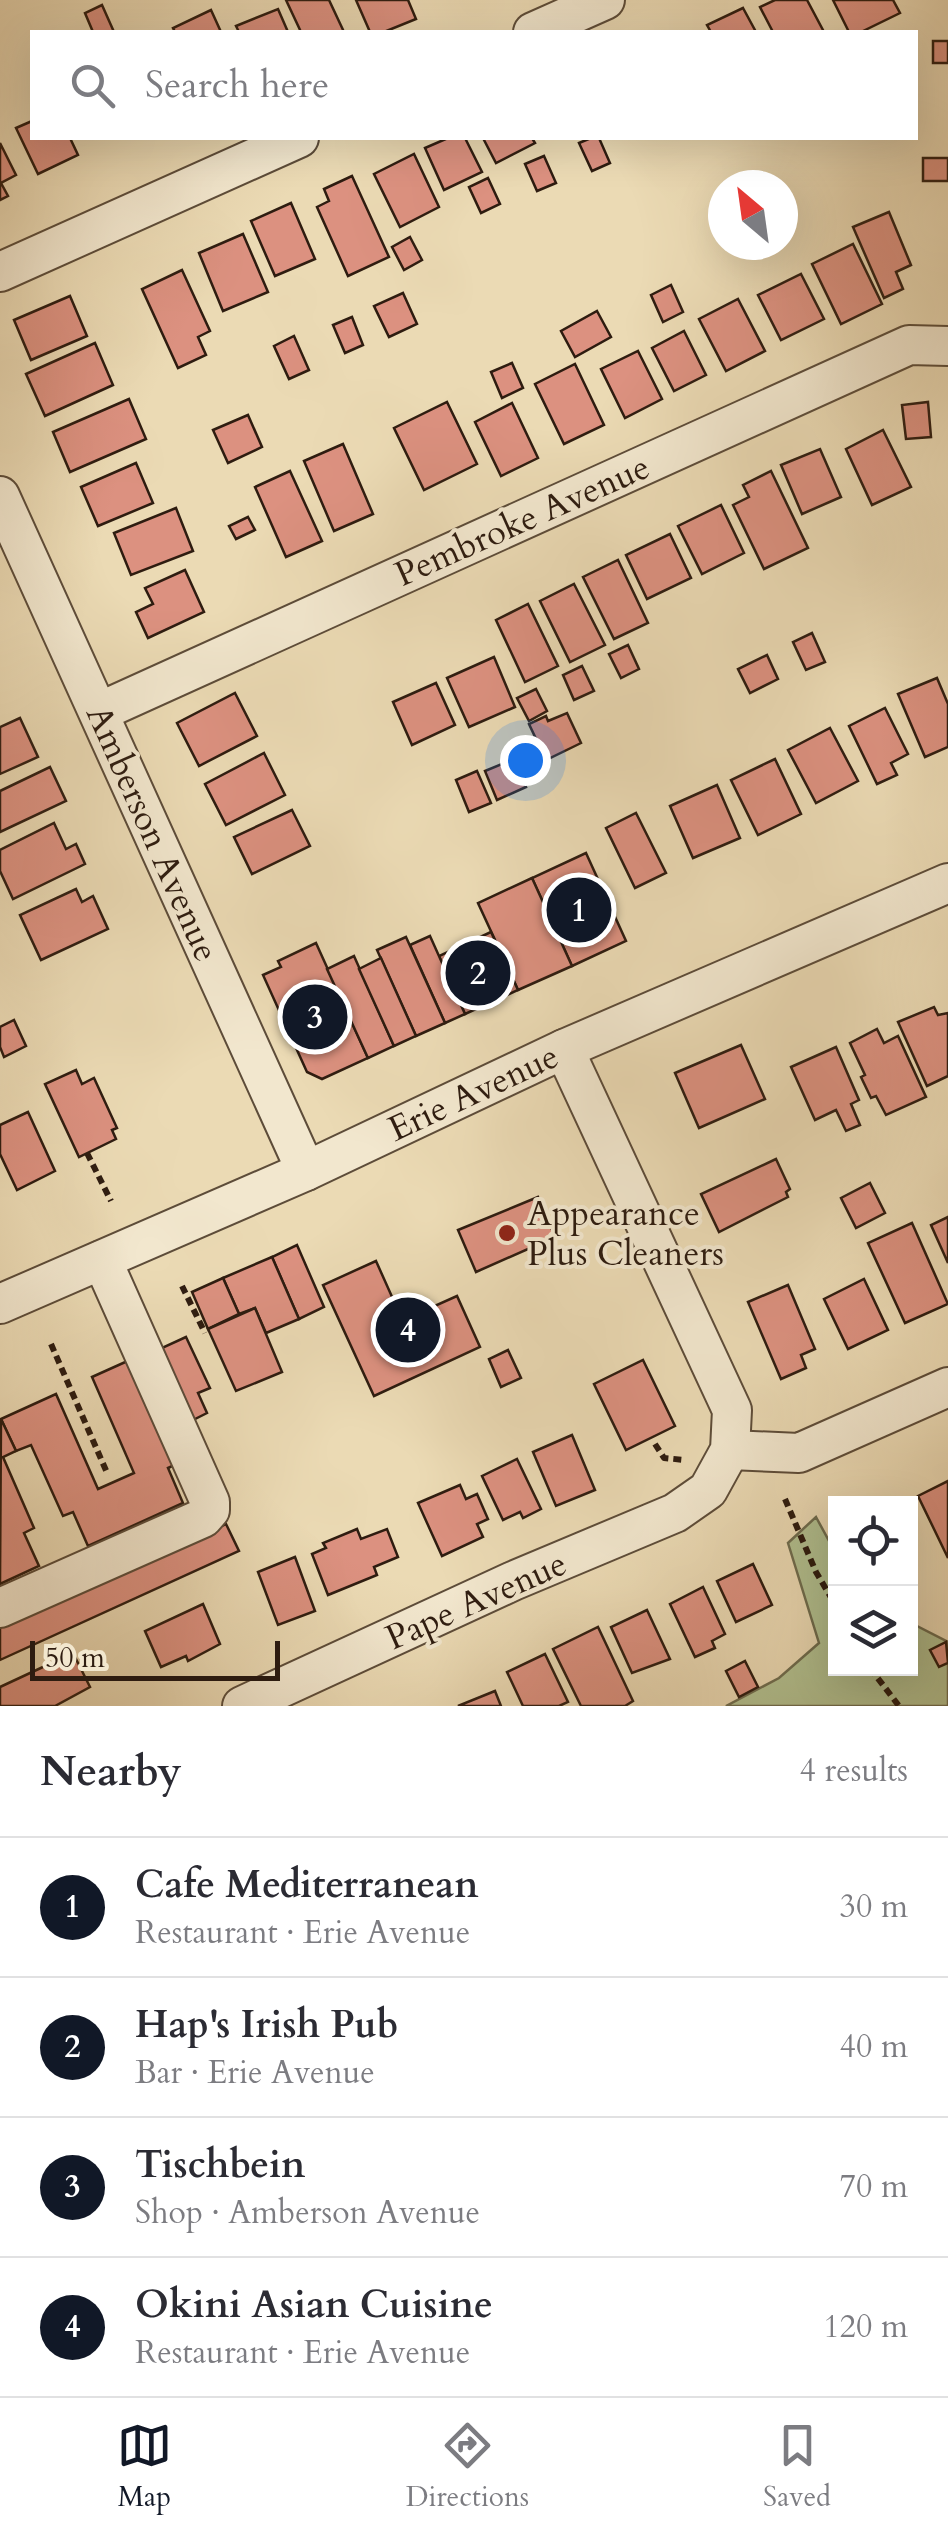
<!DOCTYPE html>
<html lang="en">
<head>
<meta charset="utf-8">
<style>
  body { margin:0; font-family:Cardo,serif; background:#f2f2f3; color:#2b2b33 }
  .controls { position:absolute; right:30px; bottom:30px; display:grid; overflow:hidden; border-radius:0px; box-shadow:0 10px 40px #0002 }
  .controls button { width:90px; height:90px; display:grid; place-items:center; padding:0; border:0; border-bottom:2px solid #e1e1e2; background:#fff; color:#2b2b33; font:50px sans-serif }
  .compass { position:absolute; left:708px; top:170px; width:90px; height:90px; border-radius:50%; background:#fff; box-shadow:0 10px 40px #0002; rotate:331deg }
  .scale { position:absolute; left:30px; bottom:25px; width:250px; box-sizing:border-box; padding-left:10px; border:5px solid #2e1c10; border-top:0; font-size:28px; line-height:35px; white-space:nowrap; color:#2e1c10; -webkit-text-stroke:8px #f2e7ce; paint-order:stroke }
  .you { position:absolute; left:525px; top:760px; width:35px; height:35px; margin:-25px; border:8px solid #fff; border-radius:50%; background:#1a73e8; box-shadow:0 0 0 15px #1a73e833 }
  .badge { display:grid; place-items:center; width:65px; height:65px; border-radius:50%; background:#111827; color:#fff; font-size:32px; font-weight:700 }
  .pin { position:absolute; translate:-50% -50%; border:5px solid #fff; box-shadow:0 2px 10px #0006 }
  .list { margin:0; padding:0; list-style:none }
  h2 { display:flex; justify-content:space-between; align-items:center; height:130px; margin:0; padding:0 40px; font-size:42px }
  h2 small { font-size:32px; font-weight:400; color:#7c7c81 }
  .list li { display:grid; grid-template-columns:65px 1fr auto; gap:30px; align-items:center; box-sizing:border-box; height:140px; padding:0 40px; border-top:2px solid #e1e1e2 }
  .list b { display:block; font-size:38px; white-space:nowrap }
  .list p { margin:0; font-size:32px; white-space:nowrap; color:#7c7c81 }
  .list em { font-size:32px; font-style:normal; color:#7c7c81 }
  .icon { flex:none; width:55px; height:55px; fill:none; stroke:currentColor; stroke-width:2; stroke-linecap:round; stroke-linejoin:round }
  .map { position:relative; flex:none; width:948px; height:1706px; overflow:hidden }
  .search { position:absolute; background:#fff; box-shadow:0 10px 40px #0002; left:30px; right:30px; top:30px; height:110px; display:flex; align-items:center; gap:25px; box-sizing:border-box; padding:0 35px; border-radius:0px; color:#7c7c81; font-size:38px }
  .sheet { height:690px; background:#fff }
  nav { display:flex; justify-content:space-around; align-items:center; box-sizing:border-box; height:140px; border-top:2px solid #e1e1e2; background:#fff; font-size:28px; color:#7c7c81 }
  nav a { display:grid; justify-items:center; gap:5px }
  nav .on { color:#111827 }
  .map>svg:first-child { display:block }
  .green { fill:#b2c191; stroke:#706e50; stroke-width:2.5 }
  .building { fill:#dc9180; stroke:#2e1c10; stroke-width:2.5 }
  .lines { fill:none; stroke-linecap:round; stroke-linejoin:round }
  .minor-casing { stroke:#5d4c39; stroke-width:42 }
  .path { stroke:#2e1c10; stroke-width:6; stroke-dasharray:8 5; stroke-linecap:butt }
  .minor { stroke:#f2e7ce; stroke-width:38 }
  .poi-dot { fill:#8f2418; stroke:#f2e7ce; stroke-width:4 }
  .labels { text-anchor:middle; stroke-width:8; stroke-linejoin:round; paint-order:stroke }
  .street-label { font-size:35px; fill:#2e1c10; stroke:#f2e7ce }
  .poi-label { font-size:35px; fill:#2e1c10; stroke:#f2e7ce; text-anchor:start }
</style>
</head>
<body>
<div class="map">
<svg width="948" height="1706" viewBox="0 0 948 1706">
  <rect width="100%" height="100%" fill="#ebdab4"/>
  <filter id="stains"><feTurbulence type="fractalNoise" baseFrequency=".002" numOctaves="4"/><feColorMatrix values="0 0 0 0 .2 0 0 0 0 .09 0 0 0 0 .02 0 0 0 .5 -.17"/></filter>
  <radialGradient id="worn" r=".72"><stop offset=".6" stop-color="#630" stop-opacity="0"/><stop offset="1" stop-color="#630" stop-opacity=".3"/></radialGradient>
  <path class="green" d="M816,1517L835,1552L836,1668H910L911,1623L948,1642V1706H726L779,1678L819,1643L788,1543Z"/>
  <g class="building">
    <path d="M286,0H329L344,32H301Z"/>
    <path d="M356,0H408L416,19L384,32H370Z"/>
    <path d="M775,0H807L824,32H773L760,7Z"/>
    <path d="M833,0H893L900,13L861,32H849Z"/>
    <path d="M102,5L114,32H93L85,13Z"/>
    <path d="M743,8L756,32H711L707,25Z"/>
    <path d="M278,9L288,32H239L236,26Z"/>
    <path d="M211,10L221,32H175L173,28Z"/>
    <rect x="933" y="41" width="15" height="22"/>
    <path d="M32,121V138H70L78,155L38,174L16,128Z"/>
    <path d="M448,138H465L482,172L444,190L425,148Z"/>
    <path d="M483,138H532L535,143L496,163Z"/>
    <path d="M591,138H599L610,163L592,171L579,143Z"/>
    <path d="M0,143L16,175L1,183L8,196L0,200Z"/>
    <path d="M414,154L439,207L400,227L374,174Z"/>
    <path d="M544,156L556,183L537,191L525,164Z"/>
    <rect x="923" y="158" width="25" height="23"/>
    <path d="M352,176L389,257L348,276L317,207L329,201L324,189Z"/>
    <path d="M488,178L500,204L481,213L469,187Z"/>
    <path d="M291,203L315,259L275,276L251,221Z"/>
    <path d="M889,212L911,265L896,272L903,289L884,298L853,227Z"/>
    <path d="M243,234L268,292L223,311L199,253Z"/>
    <path d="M410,237L422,260L404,270L392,247Z"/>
    <path d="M853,244L882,304L841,324L812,264Z"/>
    <path d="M182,270L210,331L198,337L206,355L178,368L142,289Z"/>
    <path d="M801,274L824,319L781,340L758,295Z"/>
    <path d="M671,285L683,312L663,322L651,295Z"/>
    <path d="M403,293L417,324L389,337L374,306Z"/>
    <path d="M70,296L87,336L31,360L14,320Z"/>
    <path d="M738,299L765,351L726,371L699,319Z"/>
    <path d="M597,311L611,337L575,357L561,331Z"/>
    <path d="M352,317L363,345L345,353L333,325Z"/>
    <path d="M684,331L706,375L674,391L652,348Z"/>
    <path d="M294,336L309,370L289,379L274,346Z"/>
    <path d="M95,343L113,385L45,416L26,374Z"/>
    <path d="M638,351L662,399L625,418L601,369Z"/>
    <path d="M512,363L523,388L502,398L491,372Z"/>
    <path d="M575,364L604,425L564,444L535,384Z"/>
    <path d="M129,399L146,439L70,472L53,432Z"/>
    <path d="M447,402L477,464L424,490L394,428Z"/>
    <path d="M928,402L931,437L906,439L902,405Z"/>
    <path d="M512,403L538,458L501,476L475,422Z"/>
    <path d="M248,415L262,447L228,463L213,430Z"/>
    <path d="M883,430L911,487L872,505L846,449Z"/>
    <path d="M343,444L373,514L334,531L304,461Z"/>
    <path d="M820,449L841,497L802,514L781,465Z"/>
    <path d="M136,463L153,503L98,526L81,487Z"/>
    <path d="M290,471L322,541L286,557L255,487Z"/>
    <path d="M771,471L808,548L764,569L733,505L749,497L743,485Z"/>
    <path d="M721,505L744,553L702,574L678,526Z"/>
    <path d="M176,508L193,551L131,575L114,533Z"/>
    <path d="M248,517L255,530L236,539L229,526Z"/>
    <path d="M670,534L691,578L647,599L626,555Z"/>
    <path d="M618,560L648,623L614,639L583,577Z"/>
    <path d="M185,570L204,612L148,638L136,612L153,604L145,588Z"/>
    <path d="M574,584L605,645L570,662L540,601Z"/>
    <path d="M528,604L558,666L525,682L496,620Z"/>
    <path d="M812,633L825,662L806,670L793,642Z"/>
    <path d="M628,645L639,669L621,678L609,654Z"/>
    <path d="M767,655L778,679L750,693L738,669Z"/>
    <path d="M494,657L515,707L469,727L447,678Z"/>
    <path d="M582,666L594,691L574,700L563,675Z"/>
    <path d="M937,678L948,704V747L925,757L898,694Z"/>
    <path d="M436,683L455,725L412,745L393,702Z"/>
    <path d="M536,689L547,711L529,721L517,698Z"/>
    <path d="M235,693L257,736L199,766L177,723Z"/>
    <path d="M885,708L908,754L891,763L897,775L877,784L849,726Z"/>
    <path d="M567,713L581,743L546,760L529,724L546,716L548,721Z"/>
    <path d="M20,718L38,757L0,774V727Z"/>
    <path d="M830,728L858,781L816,803L788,750Z"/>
    <path d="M264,753L285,795L226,825L205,784Z"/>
    <path d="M514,759L526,787L497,800L485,771Z"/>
    <path d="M775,759L801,814L758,835L731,780Z"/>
    <path d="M50,767L66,801L0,832V791Z"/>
    <path d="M477,771L491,803L469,812L456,780Z"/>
    <path d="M717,785L740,838L693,858L670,806Z"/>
    <path d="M292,810L310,846L252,874L234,837Z"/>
    <path d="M636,813L666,873L635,888L606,828Z"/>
    <path d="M54,823L66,849L76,844L85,864L13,899L0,871V850Z"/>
    <path d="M586,853L626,941L572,966L532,878Z"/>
    <path d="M532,878L572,966L518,990L478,903Z"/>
    <path d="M76,889L82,902L93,896L108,929L41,960L20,915Z"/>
    <path d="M491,932L518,990L465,1014L439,956Z"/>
    <path d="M430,936L465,1014L445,1023L410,945Z"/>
    <path d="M406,937L445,1023L416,1036L377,950Z"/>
    <path d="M316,943L368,1058L322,1079L307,1072L263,975L281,967L278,961Z"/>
    <path d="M354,956L394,1046L368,1058L327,969Z"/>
    <path d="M381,958L416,1036L394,1046L359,969Z"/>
    <path d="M934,1007L938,1015L948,1013V1076L927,1086L898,1022Z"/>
    <path d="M14,1020L26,1046L4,1057L0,1047V1027Z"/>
    <path d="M877,1029L884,1043L898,1036L926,1097L886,1115L876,1096L871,1098L861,1077L865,1075L850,1043Z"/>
    <path d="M741,1045L765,1099L699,1128L675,1073Z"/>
    <path d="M836,1047L859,1100L851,1104L860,1125L846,1131L836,1110L815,1120L791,1067Z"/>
    <path d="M76,1070L82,1084L94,1078L117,1128L112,1130L116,1139L79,1157L45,1084Z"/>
    <path d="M28,1112L55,1171L17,1190L0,1154V1125Z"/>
    <path d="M776,1159L790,1189L786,1192L788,1197L719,1232L701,1194Z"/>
    <path d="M870,1183L885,1213L856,1228L841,1198Z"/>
    <path d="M538,1197L555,1237L476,1272L458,1230Z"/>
    <path d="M948,1217V1263L931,1225Z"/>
    <path d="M912,1223L948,1304L905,1323L868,1243Z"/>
    <path d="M297,1245L324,1307L299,1319L272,1257Z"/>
    <path d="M272,1257L299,1319L266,1333L255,1308L239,1314L223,1278Z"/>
    <path d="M376,1261L397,1308L417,1314L457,1296L480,1347L374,1396L323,1285Z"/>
    <path d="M223,1278L239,1314L208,1329L192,1292Z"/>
    <path d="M864,1279L888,1330L848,1349L824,1299Z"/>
    <path d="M788,1285L815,1349L801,1355L806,1368L781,1379L748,1302Z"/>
    <path d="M255,1308L282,1372L236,1391L208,1329Z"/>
    <path d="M186,1337L210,1388L198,1393L207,1413L185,1424L153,1352Z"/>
    <path d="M508,1350L521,1378L501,1387L489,1359Z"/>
    <path d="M132,1359L179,1463L168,1468L183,1503L88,1546L73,1512L63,1516L31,1445L16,1451L1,1419L56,1394L98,1489L134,1473L92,1377Z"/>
    <path d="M643,1360L675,1426L626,1450L594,1384Z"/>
    <path d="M1,1419L16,1451L3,1457L34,1528L24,1533L39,1566L0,1584Z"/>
    <path d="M572,1435L595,1490L556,1506L533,1452Z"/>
    <path d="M517,1459L541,1509L523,1518L520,1512L503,1520L482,1476Z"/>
    <path d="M948,1481V1558L918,1496Z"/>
    <path d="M460,1485L466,1499L477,1494L488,1519L477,1524L483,1537L442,1556L418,1503Z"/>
    <path d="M226,1524L239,1551L0,1660V1624Z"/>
    <path d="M357,1529L361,1539L387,1529L398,1557L374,1567L377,1575L328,1595L312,1554L326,1548L323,1543Z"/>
    <path d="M295,1557L315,1611L278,1625L258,1572Z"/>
    <path d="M753,1564L772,1605L736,1622L717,1581Z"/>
    <path d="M703,1587L725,1634L712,1641L715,1648L695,1657L670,1604Z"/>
    <path d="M203,1604L220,1644L188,1661L186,1656L161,1667L145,1631Z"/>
    <path d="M647,1610L670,1659L632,1673L611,1627Z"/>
    <path d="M598,1627L633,1701L625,1706H581L553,1649Z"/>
    <path d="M946,1642L948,1663L939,1667L930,1650Z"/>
    <path d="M73,1653L90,1687L55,1706H0V1687Z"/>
    <path d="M545,1654L568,1702L559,1706H523L507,1672Z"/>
    <path d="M745,1661L758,1687L739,1697L726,1671Z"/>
    <path d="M495,1691L501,1706H458Z"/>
  </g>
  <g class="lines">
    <g class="minor-casing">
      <g id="minor">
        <path d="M533,32L605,0"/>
        <path d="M0,272L299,138"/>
        <path d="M0,496L306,1171"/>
        <path d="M99,712L909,345L948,346"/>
        <path d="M0,1304L306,1171L564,1049L948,883"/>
        <path d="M730,1450L799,1453L948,1387"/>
        <path d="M0,1608L203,1518L210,1510V1502L102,1260"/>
        <path d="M242,1706L513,1581L675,1513L708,1490L730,1450L732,1410L564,1049"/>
      </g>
    </g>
    <g class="path">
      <path d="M87,1153L111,1201"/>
      <path d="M182,1286L205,1333"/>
      <path d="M51,1344L108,1475"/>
      <path d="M655,1444L664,1458L685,1460"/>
      <path d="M785,1499L816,1572L836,1606"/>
      <path d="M870,1668L899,1706"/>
    </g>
    <use href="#minor" class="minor"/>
  </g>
  <circle class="poi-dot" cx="507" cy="1233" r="10"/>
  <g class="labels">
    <g class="street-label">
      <text transform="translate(522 520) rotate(-24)" y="12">Pembroke Avenue</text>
      <text transform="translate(153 833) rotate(66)" y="12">Amberson Avenue</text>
      <text transform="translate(473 1092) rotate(-25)" y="12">Erie Avenue</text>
      <text transform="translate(476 1600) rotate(-24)" y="12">Pape Avenue</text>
    </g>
    <g class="poi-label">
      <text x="527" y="1225">Appearance<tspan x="527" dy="40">Plus Cleaners</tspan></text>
    </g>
  </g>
  <rect width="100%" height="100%" filter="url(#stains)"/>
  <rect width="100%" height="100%" fill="url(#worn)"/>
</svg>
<div class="controls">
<button><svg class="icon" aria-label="locate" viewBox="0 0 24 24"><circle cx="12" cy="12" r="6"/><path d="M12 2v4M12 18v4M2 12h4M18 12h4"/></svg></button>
<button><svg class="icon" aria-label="layers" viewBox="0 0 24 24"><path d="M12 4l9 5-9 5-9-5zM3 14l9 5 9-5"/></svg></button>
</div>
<svg class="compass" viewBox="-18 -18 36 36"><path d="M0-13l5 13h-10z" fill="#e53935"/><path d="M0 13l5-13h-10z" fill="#7c7c81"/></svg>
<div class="scale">50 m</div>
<div class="you"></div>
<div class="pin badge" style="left:579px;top:910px">1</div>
<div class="pin badge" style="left:478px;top:973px">2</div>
<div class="pin badge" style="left:315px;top:1017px">3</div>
<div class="pin badge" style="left:408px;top:1330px">4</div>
<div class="search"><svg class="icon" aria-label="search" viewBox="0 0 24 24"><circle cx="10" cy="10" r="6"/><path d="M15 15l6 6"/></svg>Search here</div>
</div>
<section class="sheet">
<h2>Nearby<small>4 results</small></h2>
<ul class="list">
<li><span class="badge">1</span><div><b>Cafe Mediterranean</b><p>Restaurant · Erie Avenue</p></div><em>30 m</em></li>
<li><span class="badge">2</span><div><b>Hap's Irish Pub</b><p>Bar · Erie Avenue</p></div><em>40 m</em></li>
<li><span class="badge">3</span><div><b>Tischbein</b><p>Shop · Amberson Avenue</p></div><em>70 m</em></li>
<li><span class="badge">4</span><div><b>Okini Asian Cuisine</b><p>Restaurant · Erie Avenue</p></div><em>120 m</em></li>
</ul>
</section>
<nav>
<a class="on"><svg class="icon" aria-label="map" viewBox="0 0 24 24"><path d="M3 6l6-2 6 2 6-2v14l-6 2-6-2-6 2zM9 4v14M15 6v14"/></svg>Map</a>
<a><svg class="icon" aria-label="directions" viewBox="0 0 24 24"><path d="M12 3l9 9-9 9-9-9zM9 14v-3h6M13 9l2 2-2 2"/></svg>Directions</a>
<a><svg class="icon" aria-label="saved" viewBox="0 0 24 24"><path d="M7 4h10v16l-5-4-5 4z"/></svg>Saved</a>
</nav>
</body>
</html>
